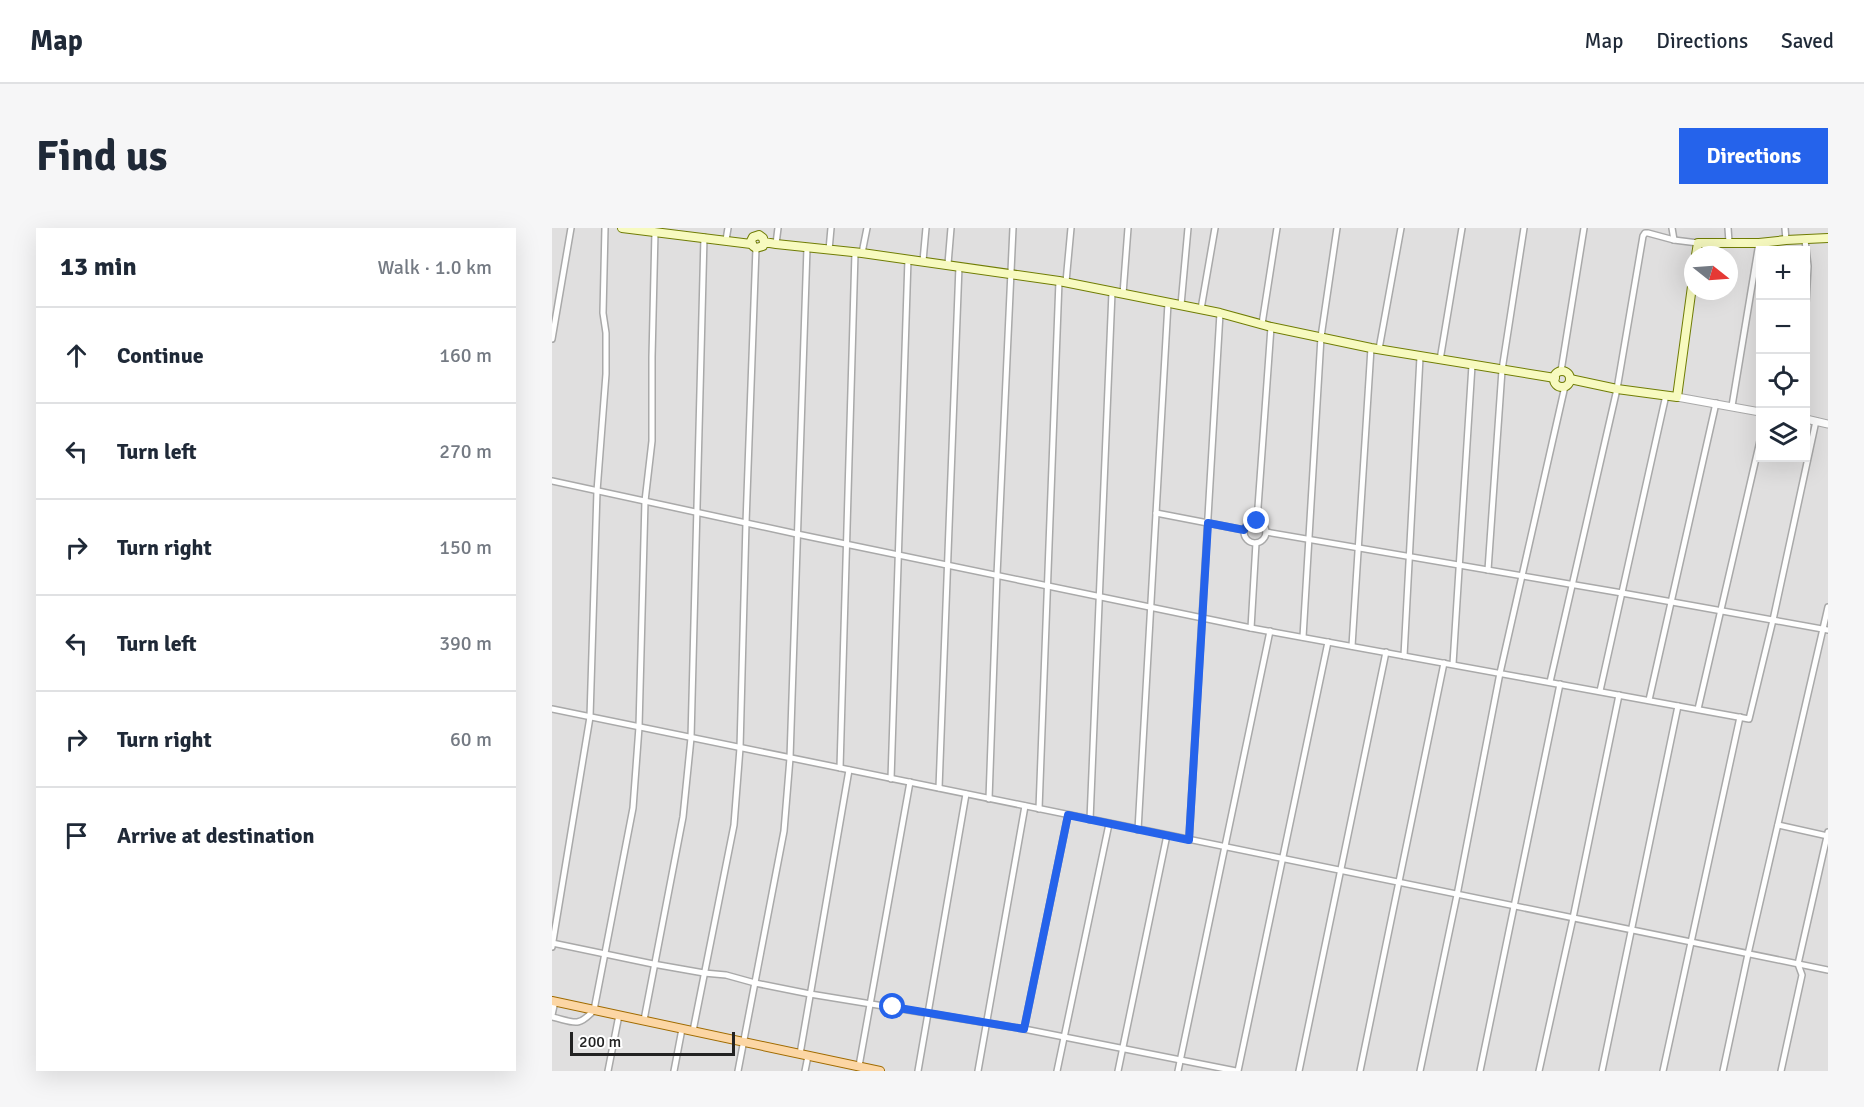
<!DOCTYPE html>
<html lang="en">
<head>
<meta charset="utf-8">
<style>
  body { margin:0; font-family:Signika,sans-serif; background:#f6f6f7; color:#1f2937 }
  .controls { position:absolute; right:18px; top:18px; display:grid; overflow:hidden; border-radius:0px; box-shadow:0 6px 24px #0002 }
  .controls button { width:54px; height:54px; display:grid; place-items:center; padding:0; border:0; border-bottom:2px solid #e0e1e3; background:#fff; color:#1f2937; font:30px sans-serif }
  .compass { position:absolute; left:1132px; top:18px; width:54px; height:54px; border-radius:50%; background:#fff; box-shadow:0 6px 24px #0002; rotate:107deg }
  .scale { position:absolute; left:18px; bottom:15px; width:165px; box-sizing:border-box; padding-left:6px; border:3px solid #222; border-top:0; font-size:16px; line-height:21px; white-space:nowrap; color:#222; -webkit-text-stroke:4px #fff; paint-order:stroke }
  .stop { position:absolute; width:18px; height:18px; margin:-14px; border:4px solid #2563eb; border-radius:50%; background:#fff }
  .stop.end { background:#2563eb; border-color:#fff; box-shadow:0 2px 6px #0008 }
  .list { margin:0; padding:0; list-style:none }
  h2 { display:flex; justify-content:space-between; align-items:center; height:78px; margin:0; padding:0 24px; font-size:26px }
  h2 small { font-size:20px; font-weight:400; color:#747a83 }
  .list li { display:grid; grid-template-columns:39px 1fr auto; gap:18px; align-items:center; box-sizing:border-box; height:96px; padding:0 24px; border-top:2px solid #e0e1e3 }
  .list b { display:block; font-size:22px; white-space:nowrap }
  .list em { font-size:20px; font-style:normal; color:#747a83 }
  .icon { flex:none; width:33px; height:33px; fill:none; stroke:currentColor; stroke-width:2; stroke-linecap:round; stroke-linejoin:round }
  .map { position:relative; flex:none; width:1276px; height:843px; overflow:hidden; border-radius:0px }
  header { display:flex; align-items:center; gap:36px; box-sizing:border-box; height:84px; padding:0 30px; background:#fff; border-bottom:2px solid #e0e1e3 }
  header strong { font-size:28px }
  nav { display:flex; gap:33px; margin-inline-start:auto; font-size:21px }
  .intro { display:flex; align-items:center; justify-content:space-between; box-sizing:border-box; height:144px; padding:0 36px }
  h1 { margin:0; font-size:42px }
  .button { padding:15px 27px; border-radius:0px; background:#2563eb; color:#fff; font-size:21px; font-weight:700 }
  main { display:flex; gap:36px; padding:0 36px }
  aside { flex:1; background:#fff; border-radius:0px; box-shadow:0 6px 24px #0002 }
  .map>svg:first-child { display:block }
  .residential { fill:#e0dfdf; fill-rule:evenodd }
  .lines { fill:none; stroke-linecap:round; stroke-linejoin:round }
  .minor-casing { stroke:#a9a9a9; stroke-width:8 }
  .tertiary-casing { stroke:#a9a9a9; stroke-width:9 }
  .secondary-casing { stroke:#707d05; stroke-width:10 }
  .primary-casing { stroke:#a06b00; stroke-width:10 }
  .minor { stroke:#fff; stroke-width:5 }
  .tertiary { stroke:#fff; stroke-width:7 }
  .secondary { stroke:#f7fabf; stroke-width:8 }
  .primary { stroke:#fcd6a4; stroke-width:8 }
  .route { stroke:#2563eb; stroke-width:8 }
</style>
</head>
<body>
<header>
<strong>Map</strong>
<nav><a>Map</a><a>Directions</a><a>Saved</a></nav>
</header>
<div class="intro"><h1>Find us</h1><a class="button">Directions</a></div>
<main>
<aside>
<h2>13 min<small>Walk · 1.0 km</small></h2>
<ul class="list">
<li><svg class="icon" aria-label="ahead" viewBox="0 0 24 24"><path d="M12 20V5M6 11l6-6 6 6"/></svg><div><b>Continue</b></div><em>160 m</em></li>
<li><svg class="icon" aria-label="left" viewBox="0 0 24 24"><path d="M17 20v-9H6M10 6l-5 5 5 5"/></svg><div><b>Turn left</b></div><em>270 m</em></li>
<li><svg class="icon" aria-label="right" viewBox="0 0 24 24"><path d="M7 20v-9h11M14 6l5 5-5 5"/></svg><div><b>Turn right</b></div><em>150 m</em></li>
<li><svg class="icon" aria-label="left" viewBox="0 0 24 24"><path d="M17 20v-9H6M10 6l-5 5 5 5"/></svg><div><b>Turn left</b></div><em>390 m</em></li>
<li><svg class="icon" aria-label="right" viewBox="0 0 24 24"><path d="M7 20v-9h11M14 6l5 5-5 5"/></svg><div><b>Turn right</b></div><em>60 m</em></li>
<li><svg class="icon" aria-label="arrive" viewBox="0 0 24 24"><path d="M6 21V4h12l-3 4 3 4H6"/></svg><div><b>Arrive at destination</b></div></li>
</ul>
</aside>
<div class="map">
<svg width="1276" height="843" viewBox="0 0 1276 843">
  <rect width="100%" height="100%" fill="#f2efe9"/>
  <path class="residential" d="M0,0H1276V843H0ZM1208,22H1254V230H1208ZM1141,27H1177V63H1141Z"/>
  <g class="lines">
    <g class="minor-casing">
      <g id="minor">
        <path d="M1120,0L1122,12"/>
        <path d="M1176,0L1177,14"/>
        <path d="M1233,0L1234,12"/>
        <path d="M174,12L176,0"/>
        <path d="M1253,12L1256,38L1254,75"/>
        <path d="M224,16L226,0"/>
        <path d="M277,22L279,0"/>
        <path d="M310,25L315,0"/>
        <path d="M371,33L374,0"/>
        <path d="M396,36L399,0"/>
        <path d="M514,54L519,0"/>
        <path d="M571,66L576,0"/>
        <path d="M629,77L636,0"/>
        <path d="M649,81L663,0"/>
        <path d="M710,96L725,0"/>
        <path d="M0,111L19,0"/>
        <path d="M827,121L849,0"/>
        <path d="M888,132L910,0"/>
        <path d="M1009,143L1032,0"/>
        <path d="M1180,178L1207,15"/>
        <path d="M0,253L245,306L699,400L1197,491L1221,392L1264,193"/>
        <path d="M604,285L692,302"/>
        <circle cx="703" cy="304" r="11"/>
        <path d="M705,293L719,99"/>
        <path d="M714,304L1070,365L1276,402"/>
        <path d="M936,342L950,142L972,0"/>
        <path d="M699,400L704,315"/>
        <path d="M751,409L769,109L785,0"/>
        <path d="M800,418L819,120"/>
        <path d="M852,428L868,129"/>
        <path d="M901,436L920,137"/>
        <path d="M998,454L1065,161L1091,8L1093,5H1096L1122,12L1146,15"/>
        <path d="M1048,463L1114,167"/>
        <path d="M1097,472L1164,175"/>
        <path d="M0,481L1276,742"/>
        <path d="M1146,481L1208,213"/>
        <path d="M288,540L303,25"/>
        <path d="M339,551L356,31"/>
        <path d="M387,560L407,38"/>
        <path d="M437,571L445,347L461,0"/>
        <path d="M487,581L507,53"/>
        <path d="M538,592L560,64"/>
        <path d="M1226,597L1276,608"/>
        <path d="M586,602L616,75"/>
        <path d="M637,612L668,85"/>
        <path d="M0,715L101,736L152,745L174,747L203,755L258,766L472,801L684,843"/>
        <path d="M0,719L38,489L45,263L54,146V105L51,85L53,0"/>
        <path d="M0,787L3,773"/>
        <path d="M0,789C22,794 26,800 42,782L81,580L87,499L93,273L100,213V129L103,4"/>
        <path d="M92,792L131,589L139,510L152,9"/>
        <path d="M472,801L516,587"/>
        <path d="M141,803L182,597L188,520L194,295L204,20"/>
        <path d="M248,826L297,542"/>
        <path d="M307,838L358,554"/>
        <path d="M56,843L67,787"/>
        <path d="M122,843L130,801"/>
        <path d="M186,843L232,603L238,530L255,20"/>
        <path d="M253,843L256,828"/>
        <path d="M366,843L414,566"/>
        <path d="M426,843L473,578"/>
        <path d="M505,843L557,596"/>
        <path d="M566,843L615,607"/>
        <path d="M626,843L718,403"/>
        <path d="M686,843L776,414"/>
        <path d="M747,843L834,424"/>
        <path d="M808,843L892,435"/>
        <path d="M868,843L905,667L948,445L1013,158"/>
        <path d="M928,843L1008,456"/>
        <path d="M987,843L1021,690L1067,467"/>
        <path d="M1050,843L1126,478"/>
        <path d="M1111,843L1188,489"/>
        <path d="M1171,843L1196,726L1276,379"/>
        <path d="M1229,843L1250,747L1246,736L1276,604"/>
      </g>
    </g>
    <g class="tertiary-casing">
      <g id="tertiary">
        <path d="M1125,169L1208,184"/>
        <path d="M1254,191L1276,196"/>
      </g>
    </g>
    <g class="secondary-casing">
      <g id="secondary">
        <path d="M70,0L199,16"/>
        <path d="M212,14L211,18L204,20L201,18L199,13L201,9L207,7L211,10L212,14L224,16L310,25L507,53L668,85L719,99L819,120L1003,150"/>
        <path d="M1144,27L1146,15H1207L1234,12L1276,10"/>
        <circle cx="1010" cy="151" r="8"/>
        <path d="M1018,151L1065,161L1125,169L1141,51"/>
      </g>
    </g>
    <g class="primary-casing">
      <path id="primary" d="M0,773L328,843"/>
    </g>
    <use href="#minor" class="minor"/>
    <use href="#tertiary" class="tertiary"/>
    <use href="#secondary" class="secondary"/>
    <use href="#primary" class="primary"/>
  </g>
  <g class="lines">
    <path class="route" d="M341,779L472,801L516,587L637,612L656,295L692,302L697,295L705,293"/>
  </g>
</svg>
<div class="controls">
<button>+</button>
<button>−</button>
<button><svg class="icon" aria-label="locate" viewBox="0 0 24 24"><circle cx="12" cy="12" r="6"/><path d="M12 2v4M12 18v4M2 12h4M18 12h4"/></svg></button>
<button><svg class="icon" aria-label="layers" viewBox="0 0 24 24"><path d="M12 4l9 5-9 5-9-5zM3 14l9 5 9-5"/></svg></button>
</div>
<svg class="compass" viewBox="-18 -18 36 36"><path d="M0-13l5 13h-10z" fill="#e53935"/><path d="M0 13l5-13h-10z" fill="#747a83"/></svg>
<div class="scale">200 m</div>
<div class="stop" style="left:341px;top:779px"></div>
<div class="stop end" style="left:705px;top:293px"></div>
</div>
</main>
</body>
</html>
